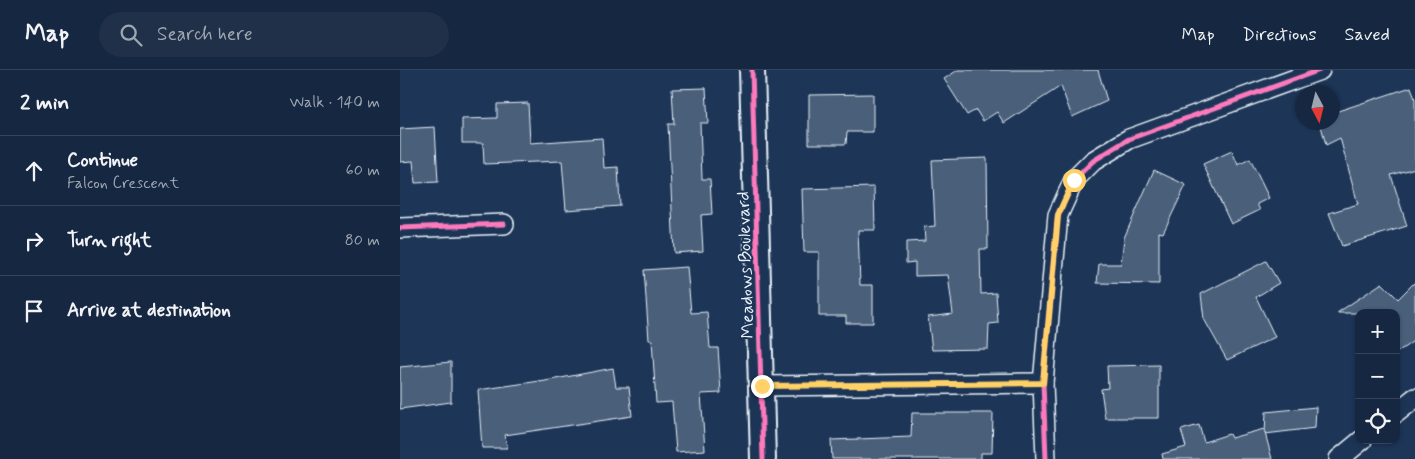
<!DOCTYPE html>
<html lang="en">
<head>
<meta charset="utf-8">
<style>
  body { margin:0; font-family:Mynerve,sans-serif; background:#1f3048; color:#f1f3f6 }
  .controls { position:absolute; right:15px; bottom:15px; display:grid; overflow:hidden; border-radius:10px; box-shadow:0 1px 4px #0004 }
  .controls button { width:45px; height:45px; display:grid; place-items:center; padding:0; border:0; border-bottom:1px solid #35445a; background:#162841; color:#f1f3f6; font:25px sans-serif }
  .compass { position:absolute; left:895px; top:15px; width:45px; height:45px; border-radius:50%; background:#162841; box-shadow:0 1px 4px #0004; rotate:173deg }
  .stop { position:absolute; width:15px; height:15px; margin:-11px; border:4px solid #ffd166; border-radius:50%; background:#fff }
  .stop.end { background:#ffd166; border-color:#fff; box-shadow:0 1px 5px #0008 }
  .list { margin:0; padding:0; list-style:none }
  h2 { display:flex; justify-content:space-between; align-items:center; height:65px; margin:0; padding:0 20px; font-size:21px }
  h2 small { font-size:16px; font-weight:400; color:#9ea6b1 }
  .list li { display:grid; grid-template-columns:32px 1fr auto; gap:15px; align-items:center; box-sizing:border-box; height:70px; padding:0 20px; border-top:1px solid #35445a }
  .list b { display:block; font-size:19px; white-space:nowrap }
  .list p { margin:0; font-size:16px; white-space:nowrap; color:#9ea6b1 }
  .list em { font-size:16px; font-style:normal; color:#9ea6b1 }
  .icon { flex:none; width:28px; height:28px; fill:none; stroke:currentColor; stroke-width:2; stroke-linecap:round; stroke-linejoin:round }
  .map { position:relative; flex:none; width:1015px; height:389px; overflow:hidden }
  header { display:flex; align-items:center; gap:30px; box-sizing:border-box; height:70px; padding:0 25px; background:#162841; border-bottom:1px solid #35445a }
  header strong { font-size:24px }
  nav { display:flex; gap:28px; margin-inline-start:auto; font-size:18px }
  .search { width:350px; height:45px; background:#1f3048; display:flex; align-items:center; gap:12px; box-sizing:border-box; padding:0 18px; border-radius:28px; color:#9ea6b1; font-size:19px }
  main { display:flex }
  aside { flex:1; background:#162841 }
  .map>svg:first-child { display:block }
  .building { fill:#495e7a; stroke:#e8f1f8 }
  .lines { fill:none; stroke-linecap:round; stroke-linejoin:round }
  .minor-casing { stroke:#e8f1f8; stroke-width:22 }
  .tertiary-casing { stroke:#e8f1f8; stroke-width:28 }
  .minor { stroke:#1d3557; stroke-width:19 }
  .tertiary { stroke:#1d3557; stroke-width:24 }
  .cycleway-casing { stroke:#1d3557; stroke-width:8 }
  .cycleway { stroke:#fd7abc; stroke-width:5 }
  .route { stroke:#ffd166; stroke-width:6 }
  .labels { text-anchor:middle; stroke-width:4; stroke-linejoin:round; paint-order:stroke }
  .street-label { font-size:18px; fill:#e8f1f8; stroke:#1d3557 }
</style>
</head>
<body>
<header>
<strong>Map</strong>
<div class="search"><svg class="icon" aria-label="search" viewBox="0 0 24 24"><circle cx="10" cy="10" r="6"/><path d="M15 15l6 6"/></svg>Search here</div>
<nav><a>Map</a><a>Directions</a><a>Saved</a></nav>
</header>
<main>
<aside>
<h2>2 min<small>Walk · 140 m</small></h2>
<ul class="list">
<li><svg class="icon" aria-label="ahead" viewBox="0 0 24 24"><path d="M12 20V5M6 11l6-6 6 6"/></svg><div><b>Continue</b><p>Falcon Crescent</p></div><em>60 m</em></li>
<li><svg class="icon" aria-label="right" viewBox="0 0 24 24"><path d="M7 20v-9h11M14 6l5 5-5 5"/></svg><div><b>Turn right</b></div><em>80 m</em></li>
<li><svg class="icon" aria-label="arrive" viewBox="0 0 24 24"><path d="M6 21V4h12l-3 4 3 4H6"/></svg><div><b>Arrive at destination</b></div></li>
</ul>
</aside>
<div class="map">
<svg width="1015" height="389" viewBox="0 0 1015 389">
  <rect width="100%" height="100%" fill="#1d3557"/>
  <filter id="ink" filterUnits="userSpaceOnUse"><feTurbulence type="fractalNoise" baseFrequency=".02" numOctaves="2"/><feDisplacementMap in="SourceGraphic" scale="10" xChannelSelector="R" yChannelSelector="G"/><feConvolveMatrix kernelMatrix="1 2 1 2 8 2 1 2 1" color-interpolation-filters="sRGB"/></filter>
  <g filter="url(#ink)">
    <g class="building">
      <path d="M558,0H698L707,31L672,47L661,16L604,53L597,42L583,51L576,40L567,45L544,9Z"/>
      <path d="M1011,17L1015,29V98L991,105L1007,156L942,176L929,143L958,134L940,68L926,75L920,52H932V43Z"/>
      <path d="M306,18L308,53H300L302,109H310L312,144L301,145L303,181L274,183L268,54H274L272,19Z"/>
      <path d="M473,24V62H447L446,74H409V25Z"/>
      <path d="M128,33L130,73L202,68L204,98L218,97L220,136L166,140L162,91L84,94L83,73H62V49L97,48V34Z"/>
      <path d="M35,57L38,112L15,113L13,91L0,92V59Z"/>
      <path d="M832,81L838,95L850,89L869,128L857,134L860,140L831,154L803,94Z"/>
      <path d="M587,88L588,179H580L581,224L596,223L598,253L589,254L588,279L532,280L528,247L553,244L548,205L515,206V192L506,193V172L525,171L524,157L535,156L532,90Z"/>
      <path d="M754,100L786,115L763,163L759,162V214L697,213L699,194H721L724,168Z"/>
      <path d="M474,117L475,160H458L460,215H473V253H446V246H419V182H404L402,119Z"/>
      <path d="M866,191L879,213L856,227L875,267L827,290L804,249L801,224Z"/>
      <path d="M287,197L291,243L307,242L310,278H318L321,323L301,324L305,380L276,382L272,332L256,333L252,270H249L244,200Z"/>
      <path d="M1015,212V270L996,283V243H937L982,213L998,229Z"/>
      <path d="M51,292V332L0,339V297Z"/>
      <path d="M759,295V348H705L701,319L708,318L707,296Z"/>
      <path d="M213,298L216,317H229L232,346L105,365L107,378H82L78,320L140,311V312Z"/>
      <path d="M916,337L915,358L865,364L866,342Z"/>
      <path d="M512,343H593L592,383H581V389H432L431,370L511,367Z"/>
      <path d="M799,355L804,372L829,364L831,368L864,359L872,389H763L762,384L786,377L781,360Z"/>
    </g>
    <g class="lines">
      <g class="minor-casing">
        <g id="minor">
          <path d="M0,158L104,154"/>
          <path d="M362,316L643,313"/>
          <path d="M996,343L1015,328"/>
          <path d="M646,389L643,313L658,145L674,110L693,91L729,69L920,0"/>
          <path d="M939,389L962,370"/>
        </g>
      </g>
      <g class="tertiary-casing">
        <path id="tertiary" d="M352,0L363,389"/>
      </g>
      <use href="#minor" class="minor"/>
      <use href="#tertiary" class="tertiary"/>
      <g class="cycleway-casing">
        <g id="cycleway">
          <path d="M352,0L363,389"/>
          <path d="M0,158L104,154"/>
          <path d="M646,389L643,313L658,145L674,110L693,91L729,69L920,0"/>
        </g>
      </g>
      <use href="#cycleway" class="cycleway"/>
    </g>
  </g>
  <g class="lines" filter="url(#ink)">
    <path class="route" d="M362,316L643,313L658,145L674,110"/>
  </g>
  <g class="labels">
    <g class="street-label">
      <text transform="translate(345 195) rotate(-92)" y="6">Meadows Boulevard</text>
    </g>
  </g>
</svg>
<div class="controls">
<button>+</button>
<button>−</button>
<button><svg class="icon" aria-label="locate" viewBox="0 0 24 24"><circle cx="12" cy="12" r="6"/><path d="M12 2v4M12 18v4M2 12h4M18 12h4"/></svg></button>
</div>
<svg class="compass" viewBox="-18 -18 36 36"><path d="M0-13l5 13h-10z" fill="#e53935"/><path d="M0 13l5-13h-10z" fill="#9ea6b1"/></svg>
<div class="stop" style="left:674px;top:110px"></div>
<div class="stop end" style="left:362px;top:316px"></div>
</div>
</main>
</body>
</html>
